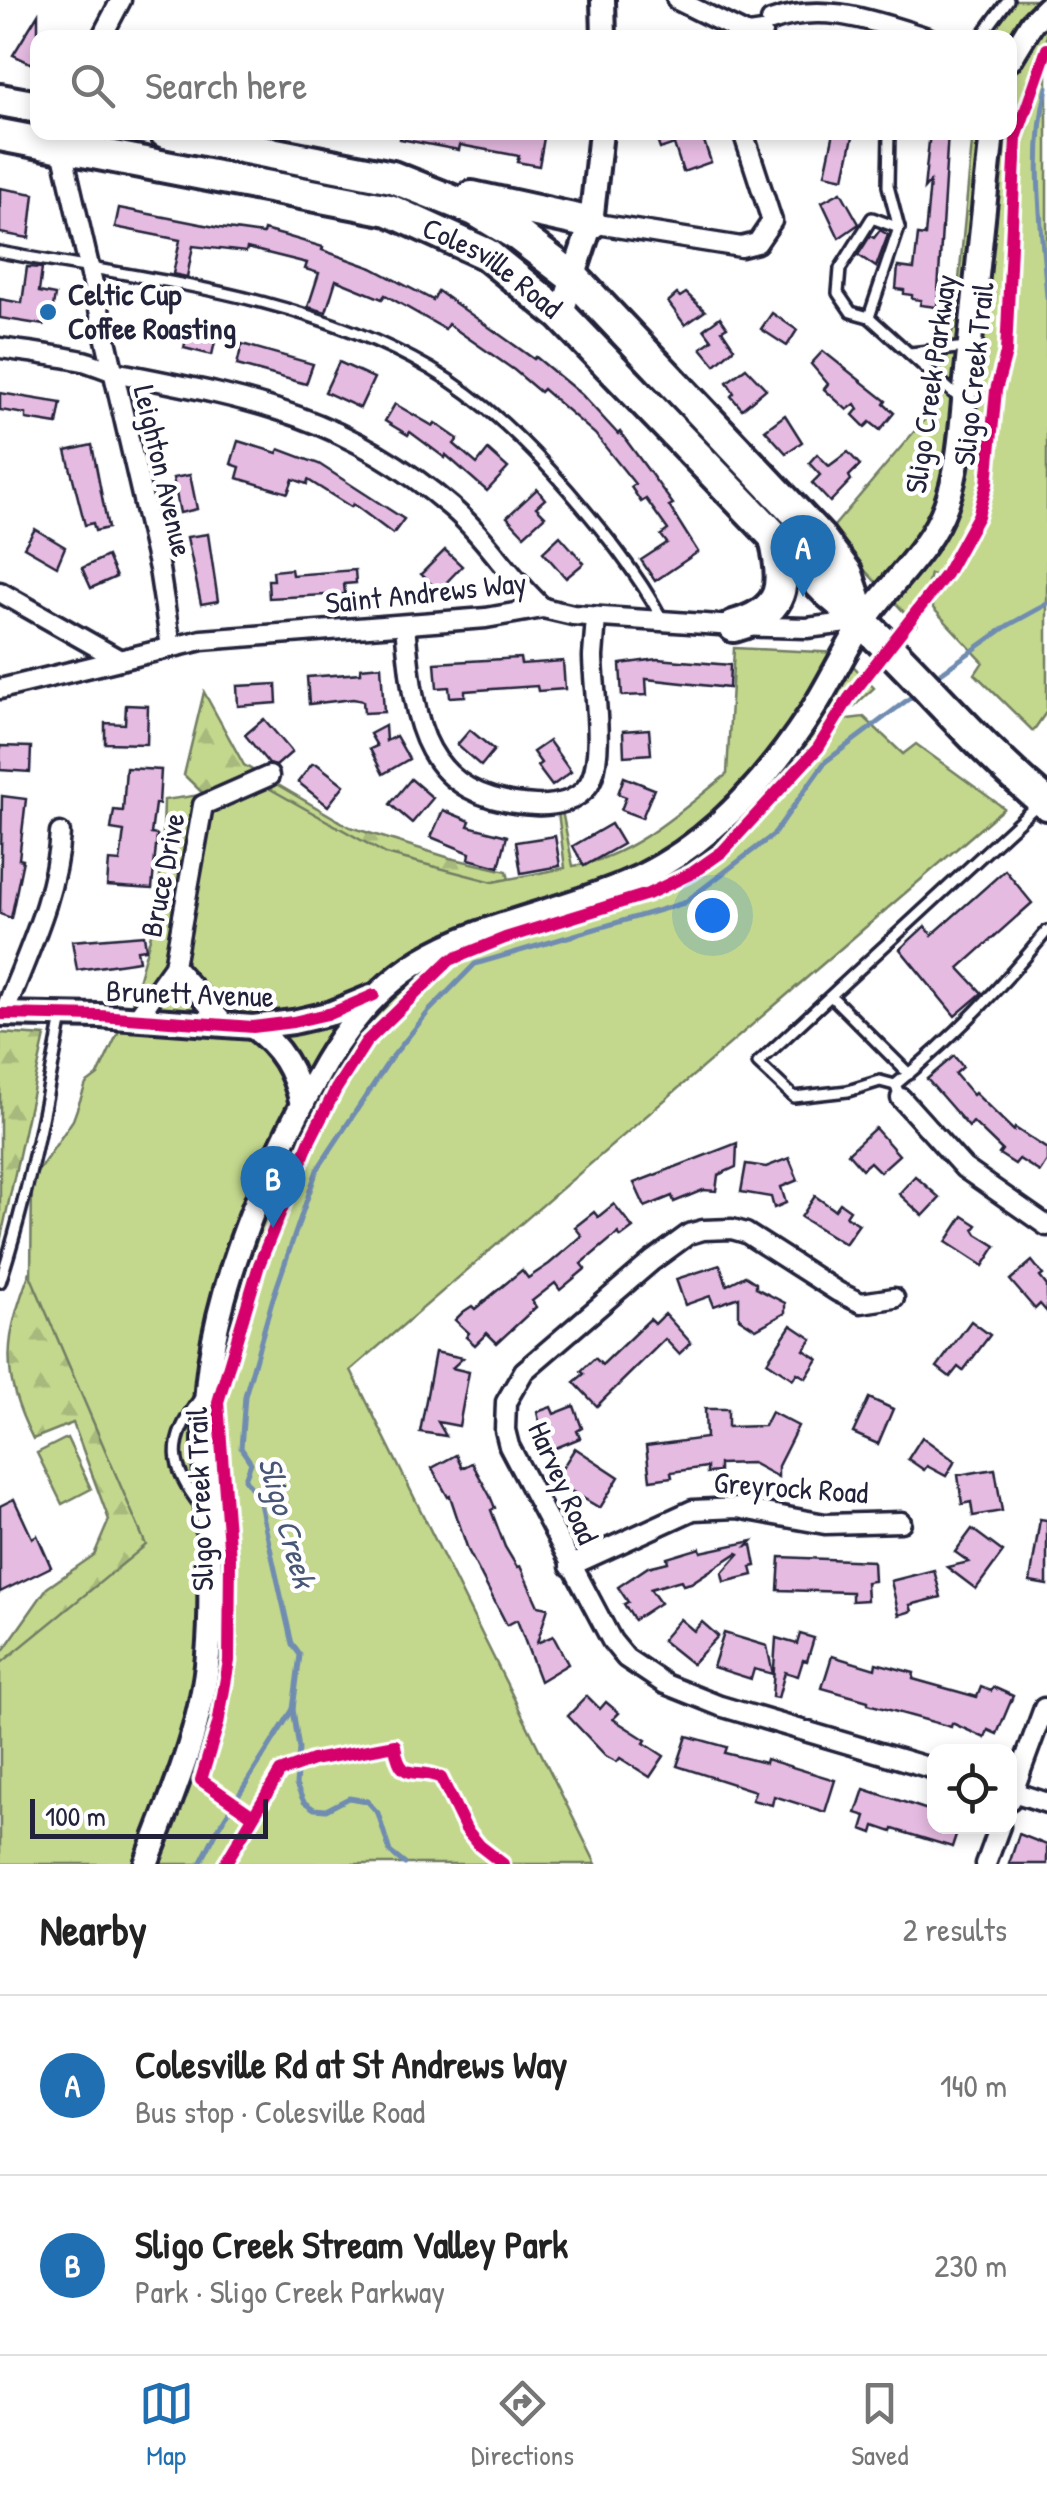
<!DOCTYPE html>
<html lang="en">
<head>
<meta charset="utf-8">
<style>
  body { margin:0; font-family:"Patrick Hand",sans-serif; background:#f6f6f6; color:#222 }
  .controls { position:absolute; right:30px; bottom:30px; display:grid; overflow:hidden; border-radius:20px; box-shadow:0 5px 15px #0003 }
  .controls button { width:90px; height:90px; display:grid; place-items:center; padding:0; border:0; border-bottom:2px solid #e0e0e0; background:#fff; color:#222; font:50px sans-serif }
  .scale { position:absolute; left:30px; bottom:25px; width:238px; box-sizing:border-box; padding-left:10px; border:5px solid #22223b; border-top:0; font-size:28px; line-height:35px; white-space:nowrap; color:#22223b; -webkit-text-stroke:8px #fff; paint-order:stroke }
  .you { position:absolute; left:712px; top:915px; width:35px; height:35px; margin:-25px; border:8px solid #fff; border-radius:50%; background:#1a73e8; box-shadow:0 0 0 15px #1a73e833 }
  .badge { display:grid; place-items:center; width:65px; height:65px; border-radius:50%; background:#1f6fb2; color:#fff; font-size:32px; font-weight:700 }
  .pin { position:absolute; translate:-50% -82px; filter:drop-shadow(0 2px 5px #0008) }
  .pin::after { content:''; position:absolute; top:52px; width:35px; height:30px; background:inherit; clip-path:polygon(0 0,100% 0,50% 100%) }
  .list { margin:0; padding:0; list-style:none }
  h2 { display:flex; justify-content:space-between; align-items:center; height:130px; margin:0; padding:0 40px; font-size:42px }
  h2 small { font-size:32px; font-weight:400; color:#767676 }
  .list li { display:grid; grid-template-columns:65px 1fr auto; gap:30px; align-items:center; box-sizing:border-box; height:180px; padding:0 40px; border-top:2px solid #e0e0e0 }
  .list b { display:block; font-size:38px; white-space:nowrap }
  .list p { margin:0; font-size:32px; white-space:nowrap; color:#767676 }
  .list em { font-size:32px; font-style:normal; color:#767676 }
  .icon { flex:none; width:55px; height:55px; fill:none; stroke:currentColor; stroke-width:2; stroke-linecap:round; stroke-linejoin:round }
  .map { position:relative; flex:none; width:1047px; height:1864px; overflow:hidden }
  .search { position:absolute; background:#fff; box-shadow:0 5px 15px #0003; left:30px; right:30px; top:30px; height:110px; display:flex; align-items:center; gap:25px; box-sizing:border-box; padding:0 35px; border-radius:20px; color:#767676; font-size:38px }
  .sheet { height:490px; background:#fff }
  nav { display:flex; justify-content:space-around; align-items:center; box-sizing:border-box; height:140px; border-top:2px solid #e0e0e0; background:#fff; font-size:28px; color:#767676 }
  nav a { display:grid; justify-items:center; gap:5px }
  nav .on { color:#1f6fb2 }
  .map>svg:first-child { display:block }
  .forest { fill:url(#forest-firs); stroke:#727d64; stroke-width:2.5 }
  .park { fill:#c3d88d; stroke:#727d64; stroke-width:2.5 }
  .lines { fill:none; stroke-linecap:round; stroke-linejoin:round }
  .stream { stroke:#6f8cb0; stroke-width:5 }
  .building { fill:#e6bbe2; stroke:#22223b; stroke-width:2.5 }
  .service-casing { stroke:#22223b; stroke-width:16 }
  .minor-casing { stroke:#22223b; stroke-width:25 }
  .tertiary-casing { stroke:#22223b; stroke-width:30 }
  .trunk-casing { stroke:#22223b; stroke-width:38 }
  .service { stroke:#fff; stroke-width:9 }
  .minor { stroke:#fff; stroke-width:18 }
  .tertiary { stroke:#fff; stroke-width:22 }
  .trunk { stroke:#fff; stroke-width:30 }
  .cycleway-casing { stroke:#fff; stroke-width:19 }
  .cycleway { stroke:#d6006c; stroke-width:12 }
  .poi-dot { fill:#1f6fb2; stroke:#fff; stroke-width:4 }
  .labels { text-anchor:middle; stroke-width:9; stroke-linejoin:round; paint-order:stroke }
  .street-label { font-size:30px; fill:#22223b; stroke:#fff }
  .poi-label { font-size:30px; font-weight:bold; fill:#22223b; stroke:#fff; text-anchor:start }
  .water-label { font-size:32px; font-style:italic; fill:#485776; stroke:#fff }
</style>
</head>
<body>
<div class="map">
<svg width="1047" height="1864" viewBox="0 0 1047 1864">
  <defs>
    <pattern id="forest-firs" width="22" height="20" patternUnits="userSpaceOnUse" patternTransform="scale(2.5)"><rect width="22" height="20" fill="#c3d88d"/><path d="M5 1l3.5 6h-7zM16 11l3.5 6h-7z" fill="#a7b97b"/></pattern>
  </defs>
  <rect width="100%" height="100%" fill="#fff"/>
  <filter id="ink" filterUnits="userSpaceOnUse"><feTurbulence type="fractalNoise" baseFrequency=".01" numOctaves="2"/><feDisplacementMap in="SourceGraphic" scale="20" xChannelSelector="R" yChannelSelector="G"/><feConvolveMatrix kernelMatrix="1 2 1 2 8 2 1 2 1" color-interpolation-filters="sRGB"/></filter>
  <g filter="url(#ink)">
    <g class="forest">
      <path d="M204,692L244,765L350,827L450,858L507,871L515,905L254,843L184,775Z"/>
      <path d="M0,1033L45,1036L0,1242Z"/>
      <path d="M31,1269L200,1313L190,1555L0,1864V1655L47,1588L94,1555L109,1520L73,1423L33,1439C0,1373 4,1339 31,1269Z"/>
    </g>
    <g class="park">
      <path d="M1006,0H1047V711L1033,731L975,674L983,662L933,608L935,575L930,574L917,626L829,532L930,413L955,322L973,133L1010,132V38L988,37Z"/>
      <path d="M734,648L841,653L874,688L839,720L864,717L903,754L916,744L1004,808L351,1370L596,1864H0V1664L146,1545L31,1277L32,1180L73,1120L86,1084L98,1075L132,1003L151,934L162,864L164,800L265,786L386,854L493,882L565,868L558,812L562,811L573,866C629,859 684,809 727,774Z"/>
      <path d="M67,1438L91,1489L62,1504L37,1453Z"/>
    </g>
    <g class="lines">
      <g class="stream">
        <path d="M1047,87C1030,156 1042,227 1047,297"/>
        <path d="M934,678L1007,626L1047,604"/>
        <path d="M293,1709L299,1749L296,1785L304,1802L314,1809L326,1810L349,1798L367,1801L378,1813L390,1852L405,1864"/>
        <path d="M200,1864L220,1825L293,1709L300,1655L292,1644L259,1499L245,1479L251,1463L241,1448L245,1396L273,1298L317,1170L389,1061L429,1011L475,964L684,903L773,835L825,762L918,692"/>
      </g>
    </g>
    <g class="building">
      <path d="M38,14V59L34,65L13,55Z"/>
      <path d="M401,132H545L539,166L517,162L519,156L460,145L459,150L400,139Z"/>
      <path d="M654,132H701L711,162L683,172L674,144L660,149Z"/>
      <path d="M834,132H854L844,178L825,174Z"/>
      <path d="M930,132H948L937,307L920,305L921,300L912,299V295L904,294V290L896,289L898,267L914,269L918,235L925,236L930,182L924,189Z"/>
      <path d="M0,188L34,194L29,238L0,233Z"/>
      <path d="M841,192L859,224L839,238L822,202Z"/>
      <path d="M119,208L220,228L263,234L264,230L286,236L323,247L322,250L372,268L433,300L438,291L534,359L536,357L582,395L618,434L620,432L673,504L669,506L698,552L655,581L641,560L667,543L661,535L668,530L646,499L641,502L631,487L635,484L595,434L543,389L540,392L514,370L448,324L445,329L385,295L382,299L336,280L326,312L308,307L319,273L305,269L307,263L247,248L246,252L193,246L187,277L173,274L180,240L115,227Z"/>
      <path d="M880,230L888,235L876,267L858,255L870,236L874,238Z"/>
      <path d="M27,267L42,268L39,292L55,295L51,319L45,318L44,325L0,318V299L22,303Z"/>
      <path d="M686,293L705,311L685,325L668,302L677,294L680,297Z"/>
      <path d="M772,313L797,330L787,346L761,329Z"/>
      <path d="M720,317L727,327L722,330L734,348L715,365L701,348L712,340L704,329Z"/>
      <path d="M189,326L217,333L212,355L184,348Z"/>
      <path d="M242,344L313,364L306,384L237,365Z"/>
      <path d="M823,351L886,401L884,404L894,413L880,430L870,422L865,427L853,415L858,409L855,404L847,410L824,389L828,384L811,364Z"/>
      <path d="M339,362L374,378L360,408L325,392Z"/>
      <path d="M746,368L766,389L742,409L731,396L734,393L727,382Z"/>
      <path d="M0,393L61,403L57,424L26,419V414L0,410Z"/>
      <path d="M395,404L433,426L435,423L458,439L454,444L477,464L488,450L508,468L487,491L446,455L445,458L410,432L408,435L385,421Z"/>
      <path d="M785,415L802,442L786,453L765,430Z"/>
      <path d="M238,441L277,453L279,449L319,464L404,519L393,534L353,504L351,507L308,480L307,484L293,479L288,493L237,478L240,467L231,464Z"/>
      <path d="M92,445L108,528L95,531L93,523L85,525L66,451Z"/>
      <path d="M848,452L860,465L849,476L851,480L830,502L812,483L820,475L809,463L817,454L829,466Z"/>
      <path d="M190,475L197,509L180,513L173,478Z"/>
      <path d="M537,489L545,499L536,507L545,516L524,535L507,517Z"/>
      <path d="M35,529L65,547L57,566L24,547Z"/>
      <path d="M208,534L218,601L201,604L187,537Z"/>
      <path d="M560,536L584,563L566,578L543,552Z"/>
      <path d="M445,550L462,566L438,591L421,574Z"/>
      <path d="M107,556L116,577L91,588L82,568Z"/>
      <path d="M291,569L292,575L355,570L356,583L344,584L345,594L269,598L268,580H274L273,571Z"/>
      <path d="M520,658L521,664L563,661L565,689L538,691L537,686L465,691V696L450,697L449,687L437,688L435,663Z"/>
      <path d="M657,659L730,665L729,688L646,679L647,695L622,696L620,664Z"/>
      <path d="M381,666L384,712L364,713L363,701L353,699L309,704L307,677L361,673V668Z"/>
      <path d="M276,684L277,703L238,706L237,686Z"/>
      <path d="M126,705L148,706L147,744L105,743V723L125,724Z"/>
      <path d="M264,719L292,752L276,766L269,764L245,735Z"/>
      <path d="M385,726L386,741L396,736L409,759L383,774L370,749L377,746L370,734Z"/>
      <path d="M649,729L651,754L624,756L623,731Z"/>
      <path d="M470,730L494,750L481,766L457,745Z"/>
      <path d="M549,741L571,772L552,786L537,766L541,763L533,752Z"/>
      <path d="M0,746L31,747L30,772L0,770Z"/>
      <path d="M312,764H317L344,785L328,806L298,782Z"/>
      <path d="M126,768L161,770L159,804H155L151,834L157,835L152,889L107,886L109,861L120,862L124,831L111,829L114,810L123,811Z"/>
      <path d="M624,777L654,789L642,818L621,810L626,797L618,794Z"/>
      <path d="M411,779L433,798L412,823L390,804Z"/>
      <path d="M2,796L26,799L19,859L23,860L11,918L0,914Z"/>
      <path d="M443,810L470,821L468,826L507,836L499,867L469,859L470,853L431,837Z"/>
      <path d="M611,824L623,844L584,866L573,846Z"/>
      <path d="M555,836L560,866L521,873L516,842Z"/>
      <path d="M1005,870L1032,903L959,968L982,993L955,1016L900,949L925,926L932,935Z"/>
      <path d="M144,935L146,949L137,950L139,961L77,970L72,941Z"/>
      <path d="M954,1056L963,1067L955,1074L973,1095L975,1093L1014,1131L1015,1128L1047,1149V1161L1040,1172L1019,1159L1015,1164L999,1154L1002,1150L973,1122L969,1127L927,1079Z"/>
      <path d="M875,1128L899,1155L880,1172L870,1162L862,1169L848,1153Z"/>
      <path d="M737,1143L736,1167L718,1175L716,1191L703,1190L674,1202L672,1196L645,1207L634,1183Z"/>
      <path d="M789,1158L798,1180L781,1187L786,1203L774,1208L771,1197L741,1192L746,1164L766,1167Z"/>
      <path d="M915,1176L940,1198L923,1216L899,1194Z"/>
      <path d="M815,1196L835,1210L840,1203L850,1210L846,1216L859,1224L845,1244L801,1217Z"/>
      <path d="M614,1204L633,1228L621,1237L618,1233L581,1264L585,1269L560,1290L555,1283L532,1301L536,1307L497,1343L487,1333L475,1345L466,1337L469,1333L455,1320L463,1312L472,1306L475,1309L522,1270L528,1278L549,1264L582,1236L575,1227L594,1212L598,1217Z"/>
      <path d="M963,1216L977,1225L974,1229L977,1234L996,1246L983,1266L946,1242Z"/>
      <path d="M1032,1261L1043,1275L1040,1277L1047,1286V1312L1040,1304L1035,1309L1010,1280Z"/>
      <path d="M720,1265L727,1285L745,1276L756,1283V1288L785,1303V1313L756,1329L739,1318V1297L714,1306L710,1296L685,1305L676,1279Z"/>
      <path d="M665,1314L691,1343L679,1354L665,1339L597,1406L574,1382L584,1374L581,1371L595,1358L602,1365L650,1319L655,1324Z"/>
      <path d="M971,1321L990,1335L963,1371L958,1367L950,1377L937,1367Z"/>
      <path d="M791,1325L812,1339L804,1350L818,1359L806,1378L797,1373L793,1379L767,1362Z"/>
      <path d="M435,1352L463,1358L452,1368L469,1372L459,1426L438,1422L446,1436L420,1432Z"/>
      <path d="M869,1398L893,1409L878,1444L853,1433Z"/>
      <path d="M574,1406L582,1428L577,1431L580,1438L546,1452L537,1412L551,1407L554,1414Z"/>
      <path d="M705,1409H728V1427L764,1426L771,1412L798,1426L778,1466V1477L752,1463L719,1464V1472L707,1473V1467L671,1472L672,1477L650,1480L646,1446L706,1438Z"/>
      <path d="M922,1437L955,1461L946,1476L927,1466L924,1470L908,1459Z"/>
      <path d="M575,1448L619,1477L600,1508L554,1481Z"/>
      <path d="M456,1455L462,1468L472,1463L490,1496L495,1508L491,1510L505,1547L517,1567L520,1566L538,1606L548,1608L537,1643L553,1636L568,1664L540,1681L517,1620L507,1625L468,1550L450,1496L448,1497L432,1468Z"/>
      <path d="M995,1469L1002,1511L973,1516L971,1502L962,1504L958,1475Z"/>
      <path d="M14,1499L32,1538L37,1535L51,1567L0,1592V1506Z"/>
      <path d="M1040,1519L1047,1520V1585L1030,1582Z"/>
      <path d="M972,1529L1003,1552L976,1589L947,1567L969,1562L955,1552Z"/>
      <path d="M752,1541L747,1546L752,1545L756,1566L751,1567L753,1575L724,1582L722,1573L739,1554L737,1553L691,1583L683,1585L681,1580L650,1589L660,1603L634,1620L624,1604L628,1602L618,1587L648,1567L668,1562L667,1558L700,1548L701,1552Z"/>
      <path d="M780,1557L873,1561L874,1581L866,1582L867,1600L852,1601V1592L778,1590Z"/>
      <path d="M934,1570L941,1597L910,1605L912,1611L899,1615L891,1581Z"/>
      <path d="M680,1619L694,1631L702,1622L718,1636L692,1664L662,1640Z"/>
      <path d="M724,1633L767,1646L773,1674L754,1669L751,1679L713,1667Z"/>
      <path d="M800,1634L814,1638L807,1661L803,1660L798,1676L785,1672L778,1698L772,1697L776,1638L797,1644Z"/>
      <path d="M832,1656L875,1669L876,1663L914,1673L913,1679L977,1697L981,1687L991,1691L993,1687L1013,1696L997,1734L988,1730L985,1738L952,1723L951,1727L868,1704V1701L822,1688Z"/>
      <path d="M587,1696L600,1709L606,1702L619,1713L613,1719L646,1740L644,1743L664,1756L650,1777L620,1758L617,1762L606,1756L568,1716Z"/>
      <path d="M687,1736L727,1747L725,1753L765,1763L766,1759L835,1780L825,1812L774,1796L772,1805L752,1800L755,1791L677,1766Z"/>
      <path d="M864,1789L934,1812V1826H959L952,1847L893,1829L892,1832L875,1826L873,1833L862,1829L866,1816L856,1813Z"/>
      <path d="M1019,1834L1047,1845V1864H1009Z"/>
    </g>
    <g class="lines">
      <g class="service-casing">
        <g id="service">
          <path d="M980,38L1008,0"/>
          <path d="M889,132L888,186L899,228L869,317L961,400"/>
          <path d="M0,252C146,280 301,293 431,369C484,400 528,444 568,490C602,530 637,572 662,619"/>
          <path d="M869,317L851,312L838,293L840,269L872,218L899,228"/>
          <path d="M910,353L967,347"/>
          <path d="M832,997L909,1074"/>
          <path d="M895,1085L880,1081L848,1091L794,1097L758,1063L1040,802"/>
          <path d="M898,1091L895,1085C952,1039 1001,988 1047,931"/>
          <path d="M0,1282C28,1196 45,1107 62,1017"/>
          <path d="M200,1398C167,1443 169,1465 202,1508"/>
        </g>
      </g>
      <g class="minor-casing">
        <g id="minor">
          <path d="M677,0L748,35L762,33"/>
          <path d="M771,21C825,1 875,22 928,38"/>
          <path d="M101,38L121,0"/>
          <path d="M60,141L159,569L171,647"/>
          <path d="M591,223L741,247L757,243L772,221L743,132"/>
          <path d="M0,348C27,352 55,355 83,361C95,364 106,370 119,373C251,399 345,416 451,507C487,538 509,577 543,608"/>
          <path d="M0,592L120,660"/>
          <path d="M405,626C414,719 419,798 535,805C554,806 578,802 589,784C606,756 593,688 593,656C594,643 595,630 596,618"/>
          <path d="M0,689L202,640L486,618L543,608L573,615L734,626L807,628L863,621"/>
          <path d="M174,966L223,1022"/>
          <path d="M4,1014C27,953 56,898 60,833"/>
          <path d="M137,1018L174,966L203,805L269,776"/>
          <path d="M901,1098L964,1168L1047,1226"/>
          <path d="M894,1298L861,1303L838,1292L746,1233L732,1229L703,1230L689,1234L652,1261L524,1371L506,1402L505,1430L509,1446L612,1641L626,1658L665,1684L720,1706L934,1769"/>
          <path d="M570,1566L693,1510L737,1508L825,1524L901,1522"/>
          <path d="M1010,1791L1047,1803"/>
          <path d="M1010,1800L1044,1708"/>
          <path d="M986,1864L1000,1826"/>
        </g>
      </g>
      <g class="tertiary-casing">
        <g id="tertiary">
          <path d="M603,0L604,38"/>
          <path d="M1010,59L1032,23L1047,8"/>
          <path d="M561,315L591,223L601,132"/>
          <path d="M0,1014L100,1016L253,1027L293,1022L332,1013L371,997"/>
          <path d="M253,1027C281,1047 294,1070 302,1104"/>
          <path d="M146,1864C172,1796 202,1728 208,1655C217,1558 196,1459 210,1363C224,1265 275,1148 325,1063C404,930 491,936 619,886C701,854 763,786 810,714C829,685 843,653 862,624C889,583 929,552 946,505C961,464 962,414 967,371C975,292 984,212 992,132"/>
        </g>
      </g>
      <g class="trunk-casing">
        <g id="trunk">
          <path d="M0,100L38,107"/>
          <path d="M165,132L392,177L475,210L519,236L575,279L820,538L847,574L863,621"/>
          <path id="s1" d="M0,135L389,210L486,254L561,315L827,591C906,657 968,739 1047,804"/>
          <path d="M472,197L591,223"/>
          <path d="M734,626C786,611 786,585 775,538"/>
        </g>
      </g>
      <use href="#service" class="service"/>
      <use href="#minor" class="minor"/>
      <use href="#tertiary" class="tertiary"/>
      <use href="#trunk" class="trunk"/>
      <g class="cycleway-casing">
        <g id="cycleway">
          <path d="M0,1014L100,1016L253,1027L293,1022L332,1013L374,995"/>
          <path d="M253,1816L201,1780L218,1724L229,1661L230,1559L218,1402L259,1265L310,1140L336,1089L366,1042L450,960L505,938L648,894L692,873L722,852L818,748L849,698L946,574L978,516L987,484L996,390L1006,353L1016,138L1047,49"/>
          <path d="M225,1864L280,1772L313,1760L395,1745C400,1785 415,1766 441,1778L466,1829L480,1846L503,1864"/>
        </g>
      </g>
      <use href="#cycleway" class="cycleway"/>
    </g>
  </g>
  <circle class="poi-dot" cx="48" cy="312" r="10"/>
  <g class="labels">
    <g class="street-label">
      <text dy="10" stroke="none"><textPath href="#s1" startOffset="515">Colesville Road</textPath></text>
      <text transform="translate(974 374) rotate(-84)" y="10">Sligo Creek Trail</text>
      <text transform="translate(931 384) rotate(-82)" y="10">Sligo Creek Parkway</text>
      <text transform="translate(163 471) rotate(77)" y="10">Leighton Avenue</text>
      <text transform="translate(426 593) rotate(-6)" y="10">Saint Andrews Way</text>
      <text transform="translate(163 875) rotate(-79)" y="10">Bruce Drive</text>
      <text transform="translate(190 994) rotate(2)" y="10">Brunett Avenue</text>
      <text transform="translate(563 1483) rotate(66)" y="10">Harvey Road</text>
      <text transform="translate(791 1488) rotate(4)" y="10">Greyrock Road</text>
      <text transform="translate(200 1499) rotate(-92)" y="10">Sligo Creek Trail</text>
    </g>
    <g class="poi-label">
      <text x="68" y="305">Celtic Cup<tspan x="68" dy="34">Coffee Roasting</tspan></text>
    </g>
    <g class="water-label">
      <text transform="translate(287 1522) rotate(74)" y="11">Sligo Creek</text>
    </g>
  </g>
</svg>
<div class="controls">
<button><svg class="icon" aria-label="locate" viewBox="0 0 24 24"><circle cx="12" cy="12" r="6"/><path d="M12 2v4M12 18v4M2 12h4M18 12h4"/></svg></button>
</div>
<div class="scale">100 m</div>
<div class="you"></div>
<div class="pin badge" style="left:803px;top:597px">A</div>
<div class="pin badge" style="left:273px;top:1228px">B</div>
<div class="search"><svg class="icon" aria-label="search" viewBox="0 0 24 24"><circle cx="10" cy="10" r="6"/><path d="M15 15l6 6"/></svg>Search here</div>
</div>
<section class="sheet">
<h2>Nearby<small>2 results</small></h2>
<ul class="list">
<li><span class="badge">A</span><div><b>Colesville Rd at St Andrews Way</b><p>Bus stop · Colesville Road</p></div><em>140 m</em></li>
<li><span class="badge">B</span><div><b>Sligo Creek Stream Valley Park</b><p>Park · Sligo Creek Parkway</p></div><em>230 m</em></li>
</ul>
</section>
<nav>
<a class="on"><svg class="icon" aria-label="map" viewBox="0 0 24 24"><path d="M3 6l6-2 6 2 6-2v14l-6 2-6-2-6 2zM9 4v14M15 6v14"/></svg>Map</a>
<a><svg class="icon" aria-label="directions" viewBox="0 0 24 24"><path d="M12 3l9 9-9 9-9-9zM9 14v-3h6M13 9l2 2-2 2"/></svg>Directions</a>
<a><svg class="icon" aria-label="saved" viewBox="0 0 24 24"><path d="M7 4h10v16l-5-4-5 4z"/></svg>Saved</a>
</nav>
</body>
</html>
